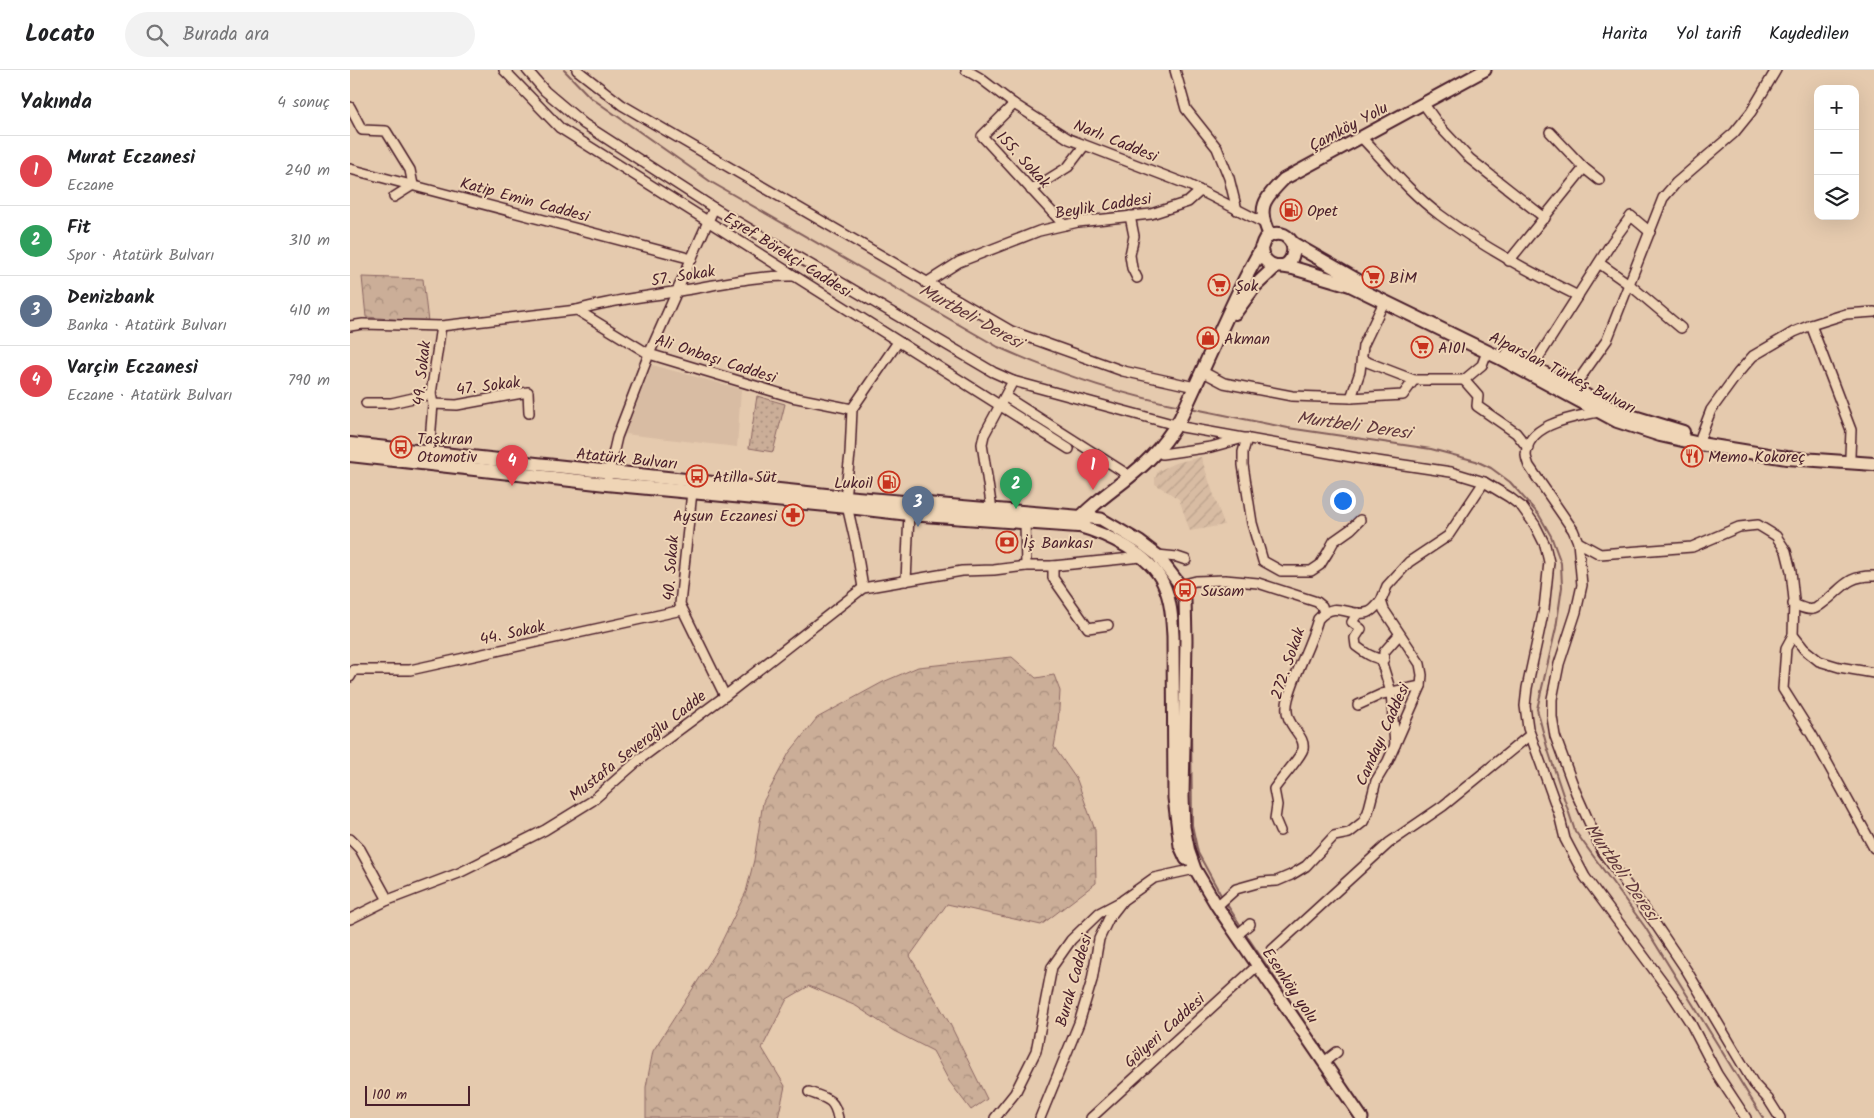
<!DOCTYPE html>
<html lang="tr">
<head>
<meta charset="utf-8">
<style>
  body { margin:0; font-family:Kalam,sans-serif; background:#f2f2f2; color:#202124 }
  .controls { position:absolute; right:15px; top:15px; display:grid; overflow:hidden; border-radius:10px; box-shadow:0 5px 20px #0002 }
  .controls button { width:45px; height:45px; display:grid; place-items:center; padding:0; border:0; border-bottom:1px solid #e0e0e0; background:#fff; color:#202124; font:25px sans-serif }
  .scale { position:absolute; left:15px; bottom:12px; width:105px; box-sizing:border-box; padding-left:5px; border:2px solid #4a1f2b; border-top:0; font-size:14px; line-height:18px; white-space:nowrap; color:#4a1f2b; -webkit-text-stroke:4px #efd5b6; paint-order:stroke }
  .you { position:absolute; left:992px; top:430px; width:18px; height:18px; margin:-12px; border:4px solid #fff; border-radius:50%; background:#1a73e8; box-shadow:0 0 0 8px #1a73e833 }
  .badge { display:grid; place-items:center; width:32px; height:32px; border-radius:50%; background:#c8321e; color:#fff; font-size:16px; font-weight:700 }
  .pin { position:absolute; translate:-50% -41px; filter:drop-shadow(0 1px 2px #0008) }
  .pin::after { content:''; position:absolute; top:26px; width:18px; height:15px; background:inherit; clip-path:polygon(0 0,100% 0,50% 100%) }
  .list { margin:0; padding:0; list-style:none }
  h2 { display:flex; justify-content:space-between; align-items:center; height:65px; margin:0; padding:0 20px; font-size:21px }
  h2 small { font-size:16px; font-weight:400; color:#757577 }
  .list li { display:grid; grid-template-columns:32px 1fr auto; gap:15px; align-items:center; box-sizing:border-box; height:70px; padding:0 20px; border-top:1px solid #e0e0e0 }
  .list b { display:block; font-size:19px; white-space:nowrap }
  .list p { margin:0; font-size:16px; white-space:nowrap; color:#757577 }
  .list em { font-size:16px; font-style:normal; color:#757577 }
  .icon { flex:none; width:28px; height:28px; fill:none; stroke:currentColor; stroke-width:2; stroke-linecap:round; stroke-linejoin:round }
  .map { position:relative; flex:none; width:1524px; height:1048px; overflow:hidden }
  header { display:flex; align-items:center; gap:30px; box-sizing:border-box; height:70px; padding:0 25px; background:#fff; border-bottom:1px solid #e0e0e0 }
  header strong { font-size:24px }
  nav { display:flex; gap:28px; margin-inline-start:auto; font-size:18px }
  .search { width:350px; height:45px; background:#f2f2f2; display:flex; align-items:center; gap:12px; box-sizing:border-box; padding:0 18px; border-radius:28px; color:#757577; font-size:19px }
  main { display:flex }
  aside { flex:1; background:#fff }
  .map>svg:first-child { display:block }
  .built { fill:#d8bca3 }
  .industrial { fill:url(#industrial-furrows) }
  .forest { fill:url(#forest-crowns); stroke:#8a6662 }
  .garden { fill:url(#garden-dots); stroke:#8a6662 }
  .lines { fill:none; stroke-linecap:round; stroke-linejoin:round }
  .stream { stroke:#825d5a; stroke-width:2 }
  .street-casing { stroke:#4a1f2b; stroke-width:12 }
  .secondary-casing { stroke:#4a1f2b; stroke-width:15 }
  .primary-casing { stroke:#4a1f2b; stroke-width:16 }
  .street { stroke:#efd5b6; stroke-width:9 }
  .secondary { stroke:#efd5b6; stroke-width:11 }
  .primary { stroke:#efd5b6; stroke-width:12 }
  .labels { text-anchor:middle; stroke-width:4; stroke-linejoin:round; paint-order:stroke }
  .street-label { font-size:16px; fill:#4a1f2b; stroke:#efd5b6 }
  .poi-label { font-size:16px; fill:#4a1f2b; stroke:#efd5b6; text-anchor:start }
  .water-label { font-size:18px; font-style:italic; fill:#62393e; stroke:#efd5b6 }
</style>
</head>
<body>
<header>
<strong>Locato</strong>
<div class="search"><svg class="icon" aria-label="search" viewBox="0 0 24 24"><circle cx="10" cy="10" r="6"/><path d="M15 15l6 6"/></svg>Burada ara</div>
<nav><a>Harita</a><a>Yol tarifi</a><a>Kaydedilen</a></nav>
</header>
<main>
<aside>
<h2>Yakında<small>4 sonuç</small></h2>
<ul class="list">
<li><span class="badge" style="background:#e0444e">1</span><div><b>Murat Eczanesi</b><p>Eczane</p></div><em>240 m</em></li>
<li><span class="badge" style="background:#2e9e5b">2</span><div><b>Fit</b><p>Spor · Atatürk Bulvarı</p></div><em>310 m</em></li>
<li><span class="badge" style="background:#5c6f8a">3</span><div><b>Denizbank</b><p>Banka · Atatürk Bulvarı</p></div><em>410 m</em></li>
<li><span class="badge" style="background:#e0444e">4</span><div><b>Varçin Eczanesi</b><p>Eczane · Atatürk Bulvarı</p></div><em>790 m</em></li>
</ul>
</aside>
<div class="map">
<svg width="1524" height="1048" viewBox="0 0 1524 1048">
  <defs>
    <pattern id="industrial-furrows" width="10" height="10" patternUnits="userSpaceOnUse" patternTransform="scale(1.25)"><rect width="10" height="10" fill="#d8bca3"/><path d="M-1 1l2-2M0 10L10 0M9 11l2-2" fill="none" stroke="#bba18c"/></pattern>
    <pattern id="forest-crowns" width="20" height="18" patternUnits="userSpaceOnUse" patternTransform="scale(1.25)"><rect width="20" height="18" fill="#cbae98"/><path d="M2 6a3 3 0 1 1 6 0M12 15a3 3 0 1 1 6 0" fill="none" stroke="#a78d7c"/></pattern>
    <pattern id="garden-dots" width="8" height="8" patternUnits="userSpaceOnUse" patternTransform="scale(1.25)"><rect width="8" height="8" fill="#cbae98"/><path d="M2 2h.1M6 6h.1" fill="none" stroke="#a78d7c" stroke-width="1.8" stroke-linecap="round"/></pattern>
  </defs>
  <rect width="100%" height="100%" fill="#e5caae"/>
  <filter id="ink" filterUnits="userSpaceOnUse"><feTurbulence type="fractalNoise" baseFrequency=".02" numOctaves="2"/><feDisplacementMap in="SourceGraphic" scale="10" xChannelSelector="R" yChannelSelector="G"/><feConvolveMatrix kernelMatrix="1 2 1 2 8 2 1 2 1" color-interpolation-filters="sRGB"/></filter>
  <g filter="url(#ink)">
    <path class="built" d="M302,295L391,319L387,377L275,364Z"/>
    <path class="industrial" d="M851,387L874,455L840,461L829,429L805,414V409L808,401L825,393Z"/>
    <g class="forest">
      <path d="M12,207L73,209L78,252L16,247Z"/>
      <path d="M662,587L686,608L704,605L710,621L708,655L704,677L727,710L745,760L746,813L691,855L597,834L560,886L600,954L637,1029L621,1040L599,1011L583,981L544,961L506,936L459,916L437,929L412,978L435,1016L428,1048H296V1017L303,981L367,881L396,822L404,790L413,732L439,683L467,648L533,612L568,597Z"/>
    </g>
    <path class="garden" d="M407,326L435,334L423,382L399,378Z"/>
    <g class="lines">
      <g class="stream">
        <path d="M214,0L240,27L361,112L648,277C706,303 768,324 831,336"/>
        <path d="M248,77L358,146"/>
        <path d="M362,149L650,330"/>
        <path d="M654,332L767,403"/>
        <path d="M840,338L938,358L1081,379L1126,391L1141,398L1160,412L1189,445L1201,466L1211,493L1212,517L1206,558L1187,639L1197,677L1225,761L1295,857L1413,1048"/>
        <path d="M839,523L842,551L841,656L842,755L848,783L872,827"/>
        <path d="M876,833L891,856"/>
        <path d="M895,863L977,986"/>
        <path d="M981,992L990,1006"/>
      </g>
      <g class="street-casing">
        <g id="street">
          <path d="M154,0L210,58L719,379"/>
          <path d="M177,0L195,21L234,54L364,138L643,302L663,311L826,355"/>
          <path d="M227,0L272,35L661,261L773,301L845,317"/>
          <path d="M616,0L630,8L664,34L719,69L839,115L914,153"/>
          <path d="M825,0L836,39L867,78L879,108L887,140"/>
          <path d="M1073,33L1091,58L1120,89L1195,148"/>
          <path d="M664,34L632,66L714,155"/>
          <path d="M0,37L12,60L36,61L60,100L63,115L44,127"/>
          <path d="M1200,62L1234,98L1249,110"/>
          <path d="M1011,67C1036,93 1060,123 1090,145C1133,177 1180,202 1228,226"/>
          <path d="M0,99L342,189"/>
          <path d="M681,120L718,97L734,76"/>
          <path d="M780,146L784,166L780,185L782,198L787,208"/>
          <path d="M1159,191L1234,98"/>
          <path d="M1249,193L1280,215L1331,258"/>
          <path d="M576,213L609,192L689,161L728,152L801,144L838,132L848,123L849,120"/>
          <path d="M227,240C260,230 295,227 329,221C367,215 406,205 444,206"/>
          <path d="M1461,255L1501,360L1500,386"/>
          <path d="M0,256L13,254L91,256L227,240L299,284L442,327L502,339L548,272"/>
          <path d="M1012,290L1064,310H1114L1132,295L1137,282"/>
          <path d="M1183,296L1262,172L1281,146L1300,162"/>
          <path d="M857,304L874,313L942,326L1001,328L1010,302L1013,276L1034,232"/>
          <path d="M1114,310L1128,326L1127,336L1166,363L1178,378"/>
          <path d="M1223,318L1257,270L1313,128L1326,113L1384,63L1401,42L1426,0"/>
          <path d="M656,327L780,406"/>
          <path d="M1001,328L1053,325L1064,310"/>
          <path d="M16,333H41L81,324"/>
          <path d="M83,334L107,335L178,322L179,343"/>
          <path d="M502,339L500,384L495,427L506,475L513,518"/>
          <path d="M1248,342C1225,347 1177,353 1176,385C1176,388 1178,393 1179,396L1223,460L1228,472L1250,484L1342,477L1389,457L1408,455L1426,466L1436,481L1441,501L1444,530L1443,565L1454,579L1469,591L1489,597L1524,603"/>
          <path d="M832,357L1007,388L1101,402L1134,412L1159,427L1172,437L1185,455L1195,475L1199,492L1194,539L1177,618L1175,636L1178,658L1209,744L1215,769L1235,807L1321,923L1340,952L1367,1004L1396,1048"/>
          <path d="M1351,366L1361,340L1388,303L1403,286L1444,262L1461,255L1496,244L1524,242"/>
          <path d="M897,368L893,382V395L902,453L913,491L931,501H961L970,495L978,482L984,471L1001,459L1010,450"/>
          <path d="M79,383L83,334L81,324L91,256"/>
          <path d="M812,384L861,377L890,369"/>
          <path d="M258,406L267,367L299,284L364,138"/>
          <path d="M342,422L330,534L375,626"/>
          <path d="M642,440L632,374L634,365L663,311"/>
          <path d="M675,452L676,496"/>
          <path d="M1228,472L1232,515L1226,542L1209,594L1202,629V647L1205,666L1226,723L1252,781L1304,852L1337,901L1404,1014L1418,1029L1430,1048"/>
          <path d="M807,485L827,487L836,490"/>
          <path d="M703,496V508L738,558L758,555"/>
          <path d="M556,511L559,444"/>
          <path d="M830,515L846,511L875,510L908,513L967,532L972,536L974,543"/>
          <path d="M1443,534C1449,536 1457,541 1463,539C1466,539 1470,535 1473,533C1492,520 1496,505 1524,506"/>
          <path d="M1008,543L1002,552L1011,559L1005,568L1006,576C1014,582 1023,589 1034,589V582L1049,565"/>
          <path d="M1443,565L1436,578L1433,619L1462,665L1524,778"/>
          <path d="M1031,590L1041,622L1045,675"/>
          <path d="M0,607L4,600H60L332,540"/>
          <path d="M1008,635L1032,624L1071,616"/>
          <path d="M930,761L925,749L927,735L924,719C930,710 951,687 953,679C956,663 931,656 938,629C945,602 960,577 968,549C987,528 999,549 1019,542C1024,540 1028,534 1031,531"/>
          <path d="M0,769L10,779L38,830"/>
          <path d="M867,836L886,819L911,812L927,811L941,805L956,796L984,766L999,763L1013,752L1018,742L1026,711L1038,691L1071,616L1072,605L1070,594L1034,540L1031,531L1037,516L1059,492L1098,466L1134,412"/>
          <path d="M0,849L38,830L109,803L195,760L242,731L290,689L375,626L513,518L612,501L644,500L676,496H703L791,487"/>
          <path d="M887,865L900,854"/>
          <path d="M922,880L1039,773L1093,736L1180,665"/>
          <path d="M974,992L987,982"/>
          <path d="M459,1022C477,1029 484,1028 488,1048"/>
          <path d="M645,1048L665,1023L686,981L702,897L721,870L749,843L770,832"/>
          <path d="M690,1048L729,953L742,910L749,869L759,848L773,830L804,808L845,799"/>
          <path d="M741,1048L908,895"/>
        </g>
      </g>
      <g class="secondary-casing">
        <g id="secondary">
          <path d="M920,166C906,138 914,129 934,109L1135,0"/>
          <path d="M733,447L751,449L790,472L807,485L830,515L835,530L836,570L833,726L834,757L839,782L845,799L867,836L1012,1048"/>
          <path d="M728,456C757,464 800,484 813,513C821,530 822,548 823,566L824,728L830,776L836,789"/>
        </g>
      </g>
      <g class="primary-casing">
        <g id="primary">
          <path d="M942,173L1012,213"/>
          <path d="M930,196L943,198L1000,215L1148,287L1267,351L1310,365L1350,374L1437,388L1524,394"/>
          <path d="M885,243L905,216L926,196"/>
          <path d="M1158,284L1252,334L1274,344L1333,362"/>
          <path d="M0,374L495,427L731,447C753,424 781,409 802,386C813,375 822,362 830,349C851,305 870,260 891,217C897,204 904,192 911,179C912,176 913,172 915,169C922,162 933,162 939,169C943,173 944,178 943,183C940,204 912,199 911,178"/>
          <path d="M0,385L256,414L498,437L559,444L728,456L741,445"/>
        </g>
      </g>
      <use href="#street" class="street"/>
      <use href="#secondary" class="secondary"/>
      <use href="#primary" class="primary"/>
    </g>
  </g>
  <defs>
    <g id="fuel-ring" transform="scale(1.125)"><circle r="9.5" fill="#efd5b6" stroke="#c8321e" stroke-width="1.5"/><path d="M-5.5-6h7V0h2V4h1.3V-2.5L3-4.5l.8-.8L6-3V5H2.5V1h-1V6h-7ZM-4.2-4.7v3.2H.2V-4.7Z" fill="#c8321e"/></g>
    <g id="supermarket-ring" transform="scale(1.125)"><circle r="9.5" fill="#efd5b6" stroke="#c8321e" stroke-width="1.5"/><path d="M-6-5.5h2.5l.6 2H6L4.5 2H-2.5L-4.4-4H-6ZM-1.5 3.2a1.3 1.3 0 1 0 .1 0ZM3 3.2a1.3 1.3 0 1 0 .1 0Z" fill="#c8321e"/></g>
    <g id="shop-ring" transform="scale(1.125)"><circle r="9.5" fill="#efd5b6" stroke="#c8321e" stroke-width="1.5"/><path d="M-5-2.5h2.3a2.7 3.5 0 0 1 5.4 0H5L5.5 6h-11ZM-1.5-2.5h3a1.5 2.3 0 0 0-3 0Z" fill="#c8321e"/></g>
    <g id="bus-ring" transform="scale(1.125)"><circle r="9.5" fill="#efd5b6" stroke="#c8321e" stroke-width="1.5"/><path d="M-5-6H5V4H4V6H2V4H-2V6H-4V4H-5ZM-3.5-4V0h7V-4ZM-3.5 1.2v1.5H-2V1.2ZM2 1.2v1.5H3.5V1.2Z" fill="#c8321e"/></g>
    <g id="restaurant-ring" transform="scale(1.125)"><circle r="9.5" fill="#efd5b6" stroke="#c8321e" stroke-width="1.5"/><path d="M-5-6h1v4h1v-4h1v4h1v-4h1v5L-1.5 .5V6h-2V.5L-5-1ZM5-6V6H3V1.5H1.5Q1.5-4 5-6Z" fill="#c8321e"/></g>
    <g id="pharmacy-ring" transform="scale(1.125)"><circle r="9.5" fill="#efd5b6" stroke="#c8321e" stroke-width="1.5"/><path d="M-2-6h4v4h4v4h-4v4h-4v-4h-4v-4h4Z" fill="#c8321e"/></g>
    <g id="bank-ring" transform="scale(1.125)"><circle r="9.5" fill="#efd5b6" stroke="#c8321e" stroke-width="1.5"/><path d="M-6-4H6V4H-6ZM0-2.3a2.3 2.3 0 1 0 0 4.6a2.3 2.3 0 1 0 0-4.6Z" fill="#c8321e"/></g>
  </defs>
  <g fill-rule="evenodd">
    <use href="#fuel-ring" x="941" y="140"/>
    <use href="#supermarket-ring" x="1023" y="207"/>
    <use href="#supermarket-ring" x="869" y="215"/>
    <use href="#shop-ring" x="858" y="268"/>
    <use href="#supermarket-ring" x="1072" y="277"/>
    <use href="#bus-ring" x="51" y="377"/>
    <use href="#restaurant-ring" x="1342" y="386"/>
    <use href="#bus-ring" x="347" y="406"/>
    <use href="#fuel-ring" x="539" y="412"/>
    <use href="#pharmacy-ring" x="443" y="445"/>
    <use href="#bank-ring" x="657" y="472"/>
    <use href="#bus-ring" x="835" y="520"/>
  </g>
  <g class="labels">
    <g class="street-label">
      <text transform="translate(998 56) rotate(-28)" y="6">Çamköy Yolu</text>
      <text transform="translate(766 70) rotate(22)" y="6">Narlı Caddesi</text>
      <text transform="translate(674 89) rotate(47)" y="6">155. Sokak</text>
      <text transform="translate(175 129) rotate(15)" y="6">Katip Emin Caddesi</text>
      <text transform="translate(753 135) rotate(-9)" y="6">Beylik Caddesi</text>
      <text transform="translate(438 184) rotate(32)" y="6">Eşref Börekçi Caddesi</text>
      <text transform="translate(333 205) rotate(-9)" y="6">57. Sokak</text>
      <text transform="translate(366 288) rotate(18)" y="6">Ali Onbaşı Caddesi</text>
      <text transform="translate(1213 302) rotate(27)" y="6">Alparslan Türkeş Bulvarı</text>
      <text transform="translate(71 303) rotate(-84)" y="6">49. Sokak</text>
      <text transform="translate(138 315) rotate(-7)" y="6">47. Sokak</text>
      <text transform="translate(277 388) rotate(6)" y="6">Atatürk Bulvarı</text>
      <text transform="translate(320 498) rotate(-86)" y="6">40. Sokak</text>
      <text transform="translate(162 562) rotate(-12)" y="6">44. Sokak</text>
      <text transform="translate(937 593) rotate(-71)" y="6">272. Sokak</text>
      <text transform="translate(1032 664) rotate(-66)" y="6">Candayı Caddesi</text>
      <text transform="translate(287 675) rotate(-38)" y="6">Mustafa Severoğlu Cadde</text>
      <text transform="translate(723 910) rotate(-74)" y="6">Burak Caddesi</text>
      <text transform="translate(941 915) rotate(56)" y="6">Esenköy yolu</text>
      <text transform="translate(814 960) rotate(-42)" y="6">Gölyeri Caddesi</text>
    </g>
    <g class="poi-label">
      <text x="957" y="146">Opet</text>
      <text x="1039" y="213">BİM</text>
      <text x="885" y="221">Şok</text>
      <text x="874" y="274">Akman</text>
      <text x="1088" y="283">A101</text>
      <text x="67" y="374">Taşkıran<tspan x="67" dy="18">Otomotiv</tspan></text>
      <text x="1358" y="392">Memo Kokoreç</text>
      <text x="363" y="412">Atilla Süt</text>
      <text x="523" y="418" text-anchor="end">Lukoil</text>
      <text x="427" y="451" text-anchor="end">Aysun Eczanesi</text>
      <text x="673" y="478">İş Bankası</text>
      <text x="851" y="526">Susam</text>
    </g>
    <g class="water-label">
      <text transform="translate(621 246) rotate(29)" y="6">Murtbeli Deresi</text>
      <text transform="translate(1004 355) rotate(8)" y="6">Murtbeli Deresi</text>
      <text transform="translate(1272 802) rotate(55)" y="6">Murtbeli Deresi</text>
    </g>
  </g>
</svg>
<div class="controls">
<button>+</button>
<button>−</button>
<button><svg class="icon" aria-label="layers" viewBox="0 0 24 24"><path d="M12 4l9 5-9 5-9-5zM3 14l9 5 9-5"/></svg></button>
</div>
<div class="scale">100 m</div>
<div class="you"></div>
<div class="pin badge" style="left:743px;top:420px;background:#e0444e">1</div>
<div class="pin badge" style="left:666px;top:439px;background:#2e9e5b">2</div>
<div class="pin badge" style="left:568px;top:457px;background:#5c6f8a">3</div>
<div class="pin badge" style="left:162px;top:416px;background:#e0444e">4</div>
</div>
</main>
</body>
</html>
